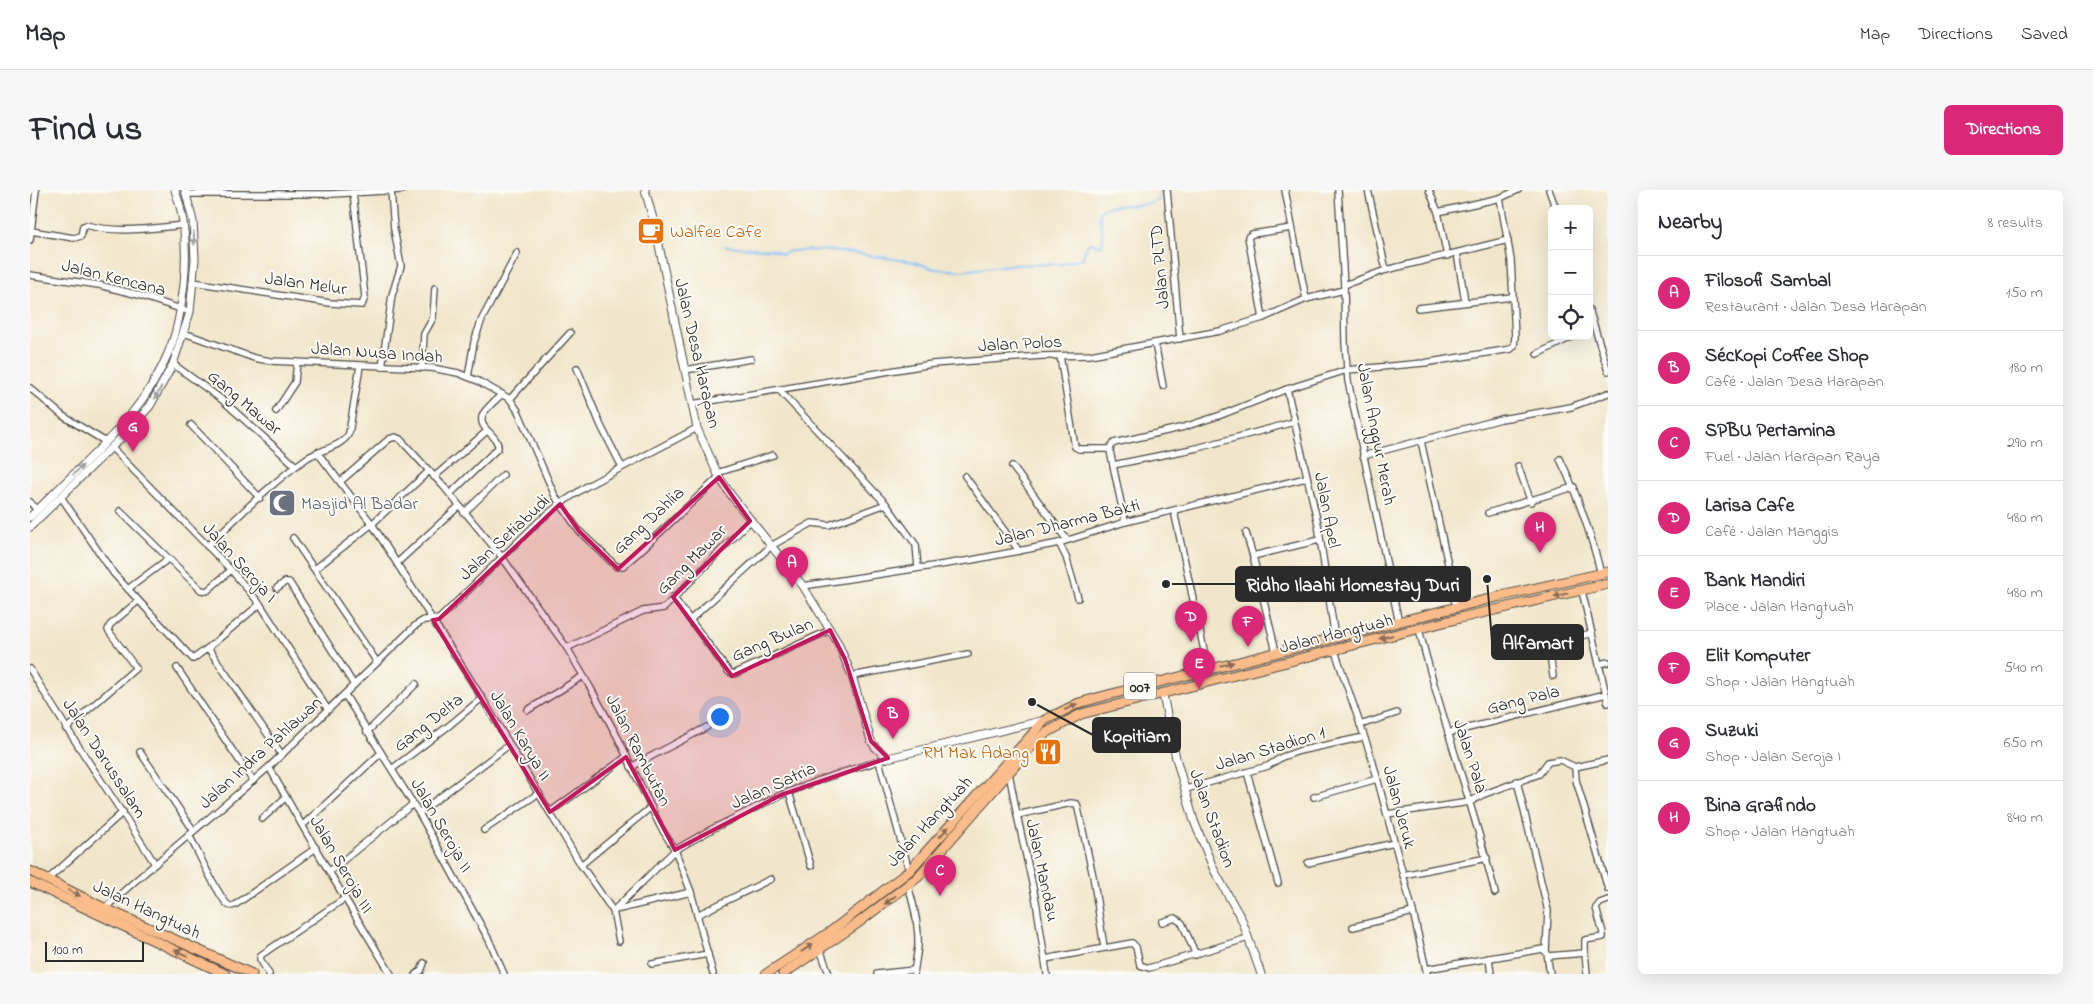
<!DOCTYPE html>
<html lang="en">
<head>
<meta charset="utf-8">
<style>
  body { margin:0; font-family:"Indie Flower",sans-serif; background:#f7f7f7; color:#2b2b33 }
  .controls { position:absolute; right:15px; top:15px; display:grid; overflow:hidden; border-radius:8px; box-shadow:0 5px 20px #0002 }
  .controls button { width:45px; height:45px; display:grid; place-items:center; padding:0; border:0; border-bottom:1px solid #e1e1e2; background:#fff; color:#2b2b33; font:25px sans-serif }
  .scale { position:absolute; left:15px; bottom:12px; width:99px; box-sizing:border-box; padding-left:5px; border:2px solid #2b2b2b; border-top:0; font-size:14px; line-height:18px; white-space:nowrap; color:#2b2b2b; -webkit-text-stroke:4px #fdfcf7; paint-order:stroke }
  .you { position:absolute; left:689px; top:526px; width:18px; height:18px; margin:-12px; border:4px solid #fff; border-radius:50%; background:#1a73e8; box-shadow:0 0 0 8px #1a73e833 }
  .badge { display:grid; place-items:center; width:32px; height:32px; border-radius:50%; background:#db2777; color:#fff; font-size:16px; font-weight:700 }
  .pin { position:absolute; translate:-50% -41px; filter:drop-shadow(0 1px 2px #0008) }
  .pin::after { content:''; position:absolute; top:26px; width:18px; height:15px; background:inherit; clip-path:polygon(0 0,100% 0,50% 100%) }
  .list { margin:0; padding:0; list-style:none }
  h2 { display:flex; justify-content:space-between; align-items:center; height:65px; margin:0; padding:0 20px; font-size:21px }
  h2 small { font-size:16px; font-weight:400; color:#7c7c81 }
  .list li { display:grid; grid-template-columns:32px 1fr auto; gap:15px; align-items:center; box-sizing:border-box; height:75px; padding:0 20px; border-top:1px solid #e1e1e2 }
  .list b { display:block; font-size:19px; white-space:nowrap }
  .list p { margin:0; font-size:16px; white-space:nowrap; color:#7c7c81 }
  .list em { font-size:16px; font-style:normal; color:#7c7c81 }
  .icon { flex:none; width:28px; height:28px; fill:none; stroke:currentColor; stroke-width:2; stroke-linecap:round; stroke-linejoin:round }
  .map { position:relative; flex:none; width:1578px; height:784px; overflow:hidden; border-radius:8px }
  header { display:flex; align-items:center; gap:30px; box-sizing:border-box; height:70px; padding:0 25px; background:#fff; border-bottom:1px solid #e1e1e2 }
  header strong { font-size:24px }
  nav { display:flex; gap:28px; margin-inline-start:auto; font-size:18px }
  .intro { display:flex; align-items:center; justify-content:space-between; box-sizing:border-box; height:120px; padding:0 30px }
  h1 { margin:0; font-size:35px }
  .button { padding:12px 22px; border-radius:8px; background:#db2777; color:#fff; font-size:18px; font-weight:700 }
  main { display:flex; gap:30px; padding:0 30px }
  aside { flex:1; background:#fff; border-radius:8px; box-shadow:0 5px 20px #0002 }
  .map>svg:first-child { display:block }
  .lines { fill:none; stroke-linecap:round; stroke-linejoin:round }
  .stream { stroke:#80bef3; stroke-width:2 }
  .minor-casing { stroke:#494743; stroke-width:8 }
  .tertiary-casing { stroke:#494743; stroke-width:9 }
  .trunk-casing { stroke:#494743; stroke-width:11 }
  .minor { stroke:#fff; stroke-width:5.5 }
  .tertiary { stroke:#fff; stroke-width:7 }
  .trunk { stroke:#f9bc8a; stroke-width:9 }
  .oneway { fill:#a0a0a0 }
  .oneway2 { fill:#886c56 }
  .marked { fill:#c2185b; fill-opacity:0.2; stroke:#c2185b; stroke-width:4; stroke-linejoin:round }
  .labels { text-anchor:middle; stroke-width:4; stroke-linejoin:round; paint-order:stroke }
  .shield { fill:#fdfcf7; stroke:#6a6a68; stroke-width:1 }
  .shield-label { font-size:16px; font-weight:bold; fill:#2b2b2b }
  .food-label { font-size:18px; fill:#c56008; stroke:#fdfcf7; text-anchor:start }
  .street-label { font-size:18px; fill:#2b2b2b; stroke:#fdfcf7 }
  .worship-label { font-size:18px; fill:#5b616d; stroke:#fdfcf7; text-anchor:start }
  .leader { fill:none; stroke:#2b2b2b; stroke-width:2 }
  .callout-dot { fill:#2b2b2b; stroke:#fdfcf7; stroke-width:2 }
  .callout { fill:#2b2b2b; stroke:#2b2b2b; stroke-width:2 }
  .callout-label { font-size:19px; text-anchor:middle; font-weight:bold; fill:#fff }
</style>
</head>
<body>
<header>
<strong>Map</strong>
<nav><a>Map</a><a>Directions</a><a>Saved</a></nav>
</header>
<div class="intro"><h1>Find us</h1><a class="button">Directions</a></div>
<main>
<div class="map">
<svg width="1578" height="784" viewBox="0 0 1578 784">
  <rect width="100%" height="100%" fill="#fdfcf7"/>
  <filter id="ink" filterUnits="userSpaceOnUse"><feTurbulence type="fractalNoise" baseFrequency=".02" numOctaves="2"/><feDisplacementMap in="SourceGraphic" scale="10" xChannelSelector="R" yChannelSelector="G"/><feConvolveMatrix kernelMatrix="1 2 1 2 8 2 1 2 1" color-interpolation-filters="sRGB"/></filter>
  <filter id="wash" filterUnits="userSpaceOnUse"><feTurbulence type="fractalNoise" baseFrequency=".0096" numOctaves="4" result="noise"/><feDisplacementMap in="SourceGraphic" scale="20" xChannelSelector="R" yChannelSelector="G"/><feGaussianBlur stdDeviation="1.12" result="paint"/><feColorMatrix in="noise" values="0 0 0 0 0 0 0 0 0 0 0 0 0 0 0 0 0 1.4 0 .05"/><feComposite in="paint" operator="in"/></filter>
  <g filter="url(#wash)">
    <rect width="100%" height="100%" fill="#f1e6cb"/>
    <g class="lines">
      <path class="stream" d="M695,56L744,60L752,64L762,61L790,60L823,63L884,72L905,79L932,81L979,75L1031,74L1053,68L1057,55L1061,53L1070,56L1072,54C1076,42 1068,30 1070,23C1074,10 1115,20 1128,10L1130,0"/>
    </g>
  </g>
  <g filter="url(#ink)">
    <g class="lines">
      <g class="minor-casing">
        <g id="minor">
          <path d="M1137,0L1150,149"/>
          <path d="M1255,0L1276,109"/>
          <path d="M1308,0L1314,95L1315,153L1318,191L1369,433"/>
          <path d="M1338,0L1356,80"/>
          <path d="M1399,0L1408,22"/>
          <path d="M1519,0L1526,19"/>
          <path d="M156,4H301L372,0"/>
          <path d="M1,41L44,48L51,46L53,36L56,35C88,44 121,38 154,35"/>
          <path d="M0,50L6,0"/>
          <path d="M1427,63L1435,111"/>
          <path d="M1417,66L1408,22L1470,8L1488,0"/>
          <path d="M0,85L69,95L105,104L160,122"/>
          <path d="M163,92L300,113L332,115L335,107L323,3"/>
          <path d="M1314,95L1356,80L1478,50"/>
          <path d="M1388,118L1482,107"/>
          <path d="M1559,119L1578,181"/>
          <path d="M1233,128L1218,47L1222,44L1262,38"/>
          <path d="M154,143L224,168L240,171L402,178L428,183L448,191L480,209L488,221L525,306L549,341L587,377L593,376L607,364L689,287"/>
          <path d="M1125,153L1133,196"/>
          <path d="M1507,164L1544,146"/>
          <path d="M1030,166L1045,257L1049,259H1080"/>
          <path d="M143,174L191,209L266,276"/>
          <path d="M352,177L362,105L371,76L364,39L361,1"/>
          <path d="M392,178L394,144L403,128L405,98"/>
          <path d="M547,178L571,236L592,277"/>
          <path d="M655,180L721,169"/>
          <path d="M438,187L444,152L452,129L487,63"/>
          <path d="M0,198L33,226L76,252"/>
          <path d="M1257,199L1288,334L1305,448"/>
          <path d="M750,201L856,314L886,355L888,378"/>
          <path d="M480,209L540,143"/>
          <path d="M662,214L902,174L1012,166L1060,165L1190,141L1233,128L1276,109L1314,100"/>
          <path d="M246,221L265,192L267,172"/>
          <path d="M161,235L230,308"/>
          <path d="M1391,251L1419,379L1426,418"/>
          <path d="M82,258L201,380L230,414L298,520"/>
          <path d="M287,262L342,334L452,508L551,675L583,721L589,751"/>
          <path d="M1333,266L1471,229L1541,217L1578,203"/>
          <path d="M1530,269C1548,306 1561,344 1571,384"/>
          <path d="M1083,275L1167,258L1264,232"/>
          <path d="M982,276L1037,350"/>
          <path d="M1488,276L1501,312"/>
          <path d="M687,283L743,265"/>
          <path d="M935,286L989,361"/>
          <path d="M404,287L457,241"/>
          <path d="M311,291L359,249L365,247L370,249L414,297L472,367L537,458L560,497L588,548L630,636L645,660L661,702L683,784"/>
          <path d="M420,304L468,258C469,244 446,239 453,224C457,217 466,210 472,204"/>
          <path d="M31,307L84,384L163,469L178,458L230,414"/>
          <path d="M0,312L7,320"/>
          <path d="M90,321L171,400L177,401L201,380"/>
          <path d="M1144,321L1178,479"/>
          <path d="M434,323L473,285"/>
          <path d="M1458,323L1544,297"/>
          <path d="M1095,332L1080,261L1081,256L1084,253L1154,237L1191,225L1257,199L1317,180L1394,173L1481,159L1484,156L1485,147L1481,70L1470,8"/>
          <path d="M1216,343L1223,366"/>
          <path d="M263,348L347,472"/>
          <path d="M1029,353L1036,367L1048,408"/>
          <path d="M177,356C209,326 241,293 277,268C289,260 313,257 319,243L330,176"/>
          <path d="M367,373L429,316"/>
          <path d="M285,379L342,334L399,281"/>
          <path d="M773,396L942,370L1029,353L1095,332L1276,288"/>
          <path d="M247,398L255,392H259L324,495"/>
          <path d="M98,399L138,369"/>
          <path d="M1552,401L1578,513"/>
          <path d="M643,407L699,482L704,484L800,440"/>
          <path d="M660,430L741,356L782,333L799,335L856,314"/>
          <path d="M1389,439C1411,528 1443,614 1465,703"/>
          <path d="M178,458L252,565"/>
          <path d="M537,458L613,421L634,418L720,331"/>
          <path d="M1305,461L1342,569L1383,722L1397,784"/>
          <path d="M1246,462L1223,366L1289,350"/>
          <path d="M1570,474L1578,472"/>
          <path d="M147,478L223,591"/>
          <path d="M0,479C39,545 84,608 125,674"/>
          <path d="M822,486L938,464"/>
          <path d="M1523,486L1519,457L1532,451L1562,443"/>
          <path d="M315,505L389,623L459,750L474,784"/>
          <path d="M498,520L553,486"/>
          <path d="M1330,535L1367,523"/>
          <path d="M36,539L106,478L78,440L80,435L108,411"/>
          <path d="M337,542L386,494"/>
          <path d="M1418,543L1576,504"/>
          <path d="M110,562L164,641"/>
          <path d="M849,571L879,681"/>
          <path d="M239,577C278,647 319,716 361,784"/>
          <path d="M601,577L677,537"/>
          <path d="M1545,577L1546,590L1578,699"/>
          <path d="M362,579L421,534L452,508"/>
          <path d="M1217,582L1248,693"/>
          <path d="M979,583L987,625L1006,711L1017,784"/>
          <path d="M1487,591L1518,721L1516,761"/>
          <path d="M1156,599L1238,576L1252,567L1269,561L1334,547"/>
          <path d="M759,602L781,676"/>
          <path d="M1284,607L1347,589"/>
          <path d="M520,622L596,567"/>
          <path d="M389,623L479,555"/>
          <path d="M1357,624L1440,612L1452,605L1509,584L1518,572L1530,570L1545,577L1578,570"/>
          <path d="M987,625L1041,613L1047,614L1063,686L1074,757"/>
          <path d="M232,629L256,607"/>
          <path d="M273,635L351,563"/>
          <path d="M454,640L509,603"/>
          <path d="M159,645C167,660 187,704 197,714C200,717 202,716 205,715L286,658"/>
          <path d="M1278,673L1364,653"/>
          <path d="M551,675L621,617"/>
          <path d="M300,681L383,614"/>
          <path d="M1373,685L1457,668"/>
          <path d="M17,690L93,622"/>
          <path d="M878,696C884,715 889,735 888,756C887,765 885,775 884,784"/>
          <path d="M73,720L104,692L239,577L386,435L394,430L409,429L508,332L530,314L557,296L667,238"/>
          <path d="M585,720L661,702"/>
          <path d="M583,721L645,660L682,639L751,605L795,588L858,568"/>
          <path d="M667,725L741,689"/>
          <path d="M1132,732L1145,728L1152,733L1166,765"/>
          <path d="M1323,737L1383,722"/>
          <path d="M790,759L799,784"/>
          <path d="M1555,763L1557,784"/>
          <path d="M1518,766L1555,763V750L1573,747V743L1566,718L1570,713L1578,710"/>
          <path d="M1459,768L1461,784"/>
          <path d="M1015,769L1102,753L1106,757L1110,775L1119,778L1218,748"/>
          <path d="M622,774L678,764"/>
          <path d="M1396,779L1513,759L1517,763L1520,784"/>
          <path d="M239,784L230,769L231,765L314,709"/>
          <path d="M386,784L391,781L394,773"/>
          <path d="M847,784L884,780"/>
        </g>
      </g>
      <g class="tertiary-casing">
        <g id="tertiary">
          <path d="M615,0L625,36L667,238L689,287L701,305L773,396L808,453L822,486L841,551L845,557L858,568L1015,530"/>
          <path d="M0,327C16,312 31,296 47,281C83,246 120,210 139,161C148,140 151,117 154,94C157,62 156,30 145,0"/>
          <path d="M0,337L97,242L120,216L143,174L160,122L165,69L163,31L155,0"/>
          <path d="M1133,505L1146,568L1164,631L1184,680L1212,730L1231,784"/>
        </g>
      </g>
      <g class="trunk-casing">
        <g id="trunk">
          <path d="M0,681L74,718L222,784"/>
          <path d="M0,692L195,784"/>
          <path d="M736,784L800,742L879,681L1015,530L1049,513L1074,506L1471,406L1578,382"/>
          <path d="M753,784L828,733L888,687L1001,557L1016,543L1051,524L1430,428L1578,394"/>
        </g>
      </g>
      <use href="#minor" class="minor"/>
      <use href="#tertiary" class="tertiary"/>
      <use href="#trunk" class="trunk"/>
    </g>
    <defs><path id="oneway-solid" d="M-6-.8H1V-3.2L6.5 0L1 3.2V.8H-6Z" transform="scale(1.25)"/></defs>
    <g class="oneway">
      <use href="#oneway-solid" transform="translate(164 48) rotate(87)"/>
      <use href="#oneway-solid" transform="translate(128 203) rotate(120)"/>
      <use href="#oneway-solid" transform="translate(48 280) rotate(-44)"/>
    </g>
    <g class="oneway2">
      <use href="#oneway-solid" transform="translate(1531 405) rotate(167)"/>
      <use href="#oneway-solid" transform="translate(1356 447) rotate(165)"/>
      <use href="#oneway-solid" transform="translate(1197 474) rotate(-14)"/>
      <use href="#oneway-solid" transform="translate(1041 517) rotate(-25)"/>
      <use href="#oneway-solid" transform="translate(914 642) rotate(-49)"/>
      <use href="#oneway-solid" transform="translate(44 703) rotate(26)"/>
      <use href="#oneway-solid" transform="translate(860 710) rotate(143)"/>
      <use href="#oneway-solid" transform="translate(777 758) rotate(-33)"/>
      <use href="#oneway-solid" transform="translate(151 763) rotate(-155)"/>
    </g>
  </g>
  <path class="marked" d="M689,287L720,331L643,407L702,486L800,440L815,469L841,551L858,568L751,605L645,660L596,567L520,622L403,430L409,429L530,314L549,341L588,379Z"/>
  <defs>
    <g id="cafe-square" transform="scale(1.4375)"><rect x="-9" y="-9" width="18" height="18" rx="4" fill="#e8710a" stroke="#fdfcf7"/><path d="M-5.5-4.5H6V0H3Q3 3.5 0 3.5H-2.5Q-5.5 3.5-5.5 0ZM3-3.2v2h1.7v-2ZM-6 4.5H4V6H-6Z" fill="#fff"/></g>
    <g id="mosque-square" transform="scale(1.4375)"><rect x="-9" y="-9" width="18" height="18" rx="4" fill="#6b7280" stroke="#fdfcf7"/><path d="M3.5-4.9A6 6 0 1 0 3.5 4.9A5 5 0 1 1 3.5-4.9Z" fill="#fff"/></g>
    <g id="restaurant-square" transform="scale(1.4375)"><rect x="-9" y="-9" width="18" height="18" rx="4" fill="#e8710a" stroke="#fdfcf7"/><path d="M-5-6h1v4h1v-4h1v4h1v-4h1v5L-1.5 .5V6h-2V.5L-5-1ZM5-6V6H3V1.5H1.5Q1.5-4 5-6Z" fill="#fff"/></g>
  </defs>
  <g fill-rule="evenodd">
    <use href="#cafe-square" x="621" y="41"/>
    <use href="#mosque-square" x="252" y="313"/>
    <use href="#restaurant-square" x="1018" y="562"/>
  </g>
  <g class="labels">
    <rect class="shield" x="1094" y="482.5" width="32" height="27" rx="4"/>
    <g class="shield-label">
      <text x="1110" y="502">007</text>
    </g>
    <g class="food-label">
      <text x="640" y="47">Walfee Cafe</text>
      <text x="999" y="568" text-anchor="end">RM Mak Adang</text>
    </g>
    <g class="street-label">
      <text transform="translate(1129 77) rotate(-95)" y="6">Jalan PLTD</text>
      <text transform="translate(84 87) rotate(14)" y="6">Jalan Kencana</text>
      <text transform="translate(276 93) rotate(8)" y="6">Jalan Melur</text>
      <text transform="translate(990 153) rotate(-3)" y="6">Jalan Polos</text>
      <text transform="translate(347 162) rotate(4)" y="6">Jalan Nusa Indah</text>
      <text transform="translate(668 163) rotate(77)" y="6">Jalan Desa Harapan</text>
      <text transform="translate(215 212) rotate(40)" y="6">Gang Mawar</text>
      <text transform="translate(1347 244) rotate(79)" y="6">Jalan Anggur Merah</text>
      <text transform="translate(1298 320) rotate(79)" y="6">Jalan Apel</text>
      <text transform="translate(618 330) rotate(-43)" y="6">Gang Dahlia</text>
      <text transform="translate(1037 332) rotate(-14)" y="6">Jalan Dharma Bakti</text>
      <text transform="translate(474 347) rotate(-43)" y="6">Jalan Setiabudi</text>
      <text transform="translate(661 369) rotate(-45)" y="6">Gang Mawar</text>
      <text transform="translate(210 372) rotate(48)" y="6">Jalan Seroja I</text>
      <text transform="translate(1306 443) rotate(-14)" y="6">Jalan Hangtuah</text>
      <text transform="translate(742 449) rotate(-23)" y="6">Gang Bulan</text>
      <text transform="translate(1493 509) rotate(-14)" y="6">Gang Pala</text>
      <text transform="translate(398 532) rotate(-38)" y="6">Gang Delta</text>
      <text transform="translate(491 545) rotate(59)" y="6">Jalan Karya II</text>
      <text transform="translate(1240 558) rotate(-17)" y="6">Jalan Stadion 1</text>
      <text transform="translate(609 560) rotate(63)" y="6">Jalan Rambutan</text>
      <text transform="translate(230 562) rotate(-42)" y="6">Jalan Indra Pahlawan</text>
      <text transform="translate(1441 566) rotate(72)" y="6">Jalan Pala</text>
      <text transform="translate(75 568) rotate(57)" y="6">Jalan Darussalam</text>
      <text transform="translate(743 595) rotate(-24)" y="6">Jalan Satria</text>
      <text transform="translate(1370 617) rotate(75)" y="6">Jalan Jeruk</text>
      <text transform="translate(1183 628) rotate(70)" y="6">Jalan Stadion</text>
      <text transform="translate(899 631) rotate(-47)" y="6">Jalan Hangtuah</text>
      <text transform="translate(412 635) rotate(60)" y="6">Jalan Seroja II</text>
      <text transform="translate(312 674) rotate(60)" y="6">Jalan Seroja III</text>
      <text transform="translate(1013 680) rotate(78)" y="6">Jalan Mandau</text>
      <text transform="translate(117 719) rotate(25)" y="6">Jalan Hangtuah</text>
    </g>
    <g class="worship-label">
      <text x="271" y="319">Masjid Al Badar</text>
    </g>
  </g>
  <path class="leader" d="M1136 394L1206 394M1457 389L1462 452M1002 512L1063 545"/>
  <g class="callout-dot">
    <circle cx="1136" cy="394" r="5"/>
    <circle cx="1457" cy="389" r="5"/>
    <circle cx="1002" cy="512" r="5"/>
  </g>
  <g class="callout">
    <rect x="1206" y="377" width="234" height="34" rx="5"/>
    <rect x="1462" y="435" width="91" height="34" rx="5"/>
    <rect x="1063" y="528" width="87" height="34" rx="5"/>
  </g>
  <g class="callout-label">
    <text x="1323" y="401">Ridho Ilaahi Homestay Duri</text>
    <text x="1508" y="459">Alfamart</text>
    <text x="1107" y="552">Kopitiam</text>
  </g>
</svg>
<div class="controls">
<button>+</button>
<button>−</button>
<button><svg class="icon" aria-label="locate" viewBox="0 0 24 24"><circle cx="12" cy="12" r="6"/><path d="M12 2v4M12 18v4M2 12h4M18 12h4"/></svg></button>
</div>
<div class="scale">100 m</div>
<div class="you"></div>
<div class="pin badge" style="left:762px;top:398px">A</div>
<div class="pin badge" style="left:863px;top:549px">B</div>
<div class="pin badge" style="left:910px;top:706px">C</div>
<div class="pin badge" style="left:1161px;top:452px">D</div>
<div class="pin badge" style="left:1169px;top:499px">E</div>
<div class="pin badge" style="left:1218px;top:457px">F</div>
<div class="pin badge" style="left:103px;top:262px">G</div>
<div class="pin badge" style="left:1510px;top:363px">H</div>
</div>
<aside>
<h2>Nearby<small>8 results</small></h2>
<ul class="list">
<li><span class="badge">A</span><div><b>Filosofi Sambal</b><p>Restaurant · Jalan Desa Harapan</p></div><em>150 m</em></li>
<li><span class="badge">B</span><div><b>SécKopi Coffee Shop</b><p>Café · Jalan Desa Harapan</p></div><em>180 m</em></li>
<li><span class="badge">C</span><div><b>SPBU Pertamina</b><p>Fuel · Jalan Harapan Raya</p></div><em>290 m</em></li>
<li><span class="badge">D</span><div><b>Larisa Cafe</b><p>Café · Jalan Manggis</p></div><em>480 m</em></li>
<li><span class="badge">E</span><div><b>Bank Mandiri</b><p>Place · Jalan Hangtuah</p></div><em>480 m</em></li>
<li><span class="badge">F</span><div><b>Elit Komputer</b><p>Shop · Jalan Hangtuah</p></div><em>540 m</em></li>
<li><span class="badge">G</span><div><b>Suzuki</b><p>Shop · Jalan Seroja I</p></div><em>650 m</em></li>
<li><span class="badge">H</span><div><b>Bina Grafindo</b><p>Shop · Jalan Hangtuah</p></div><em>840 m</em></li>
</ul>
</aside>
</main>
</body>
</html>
